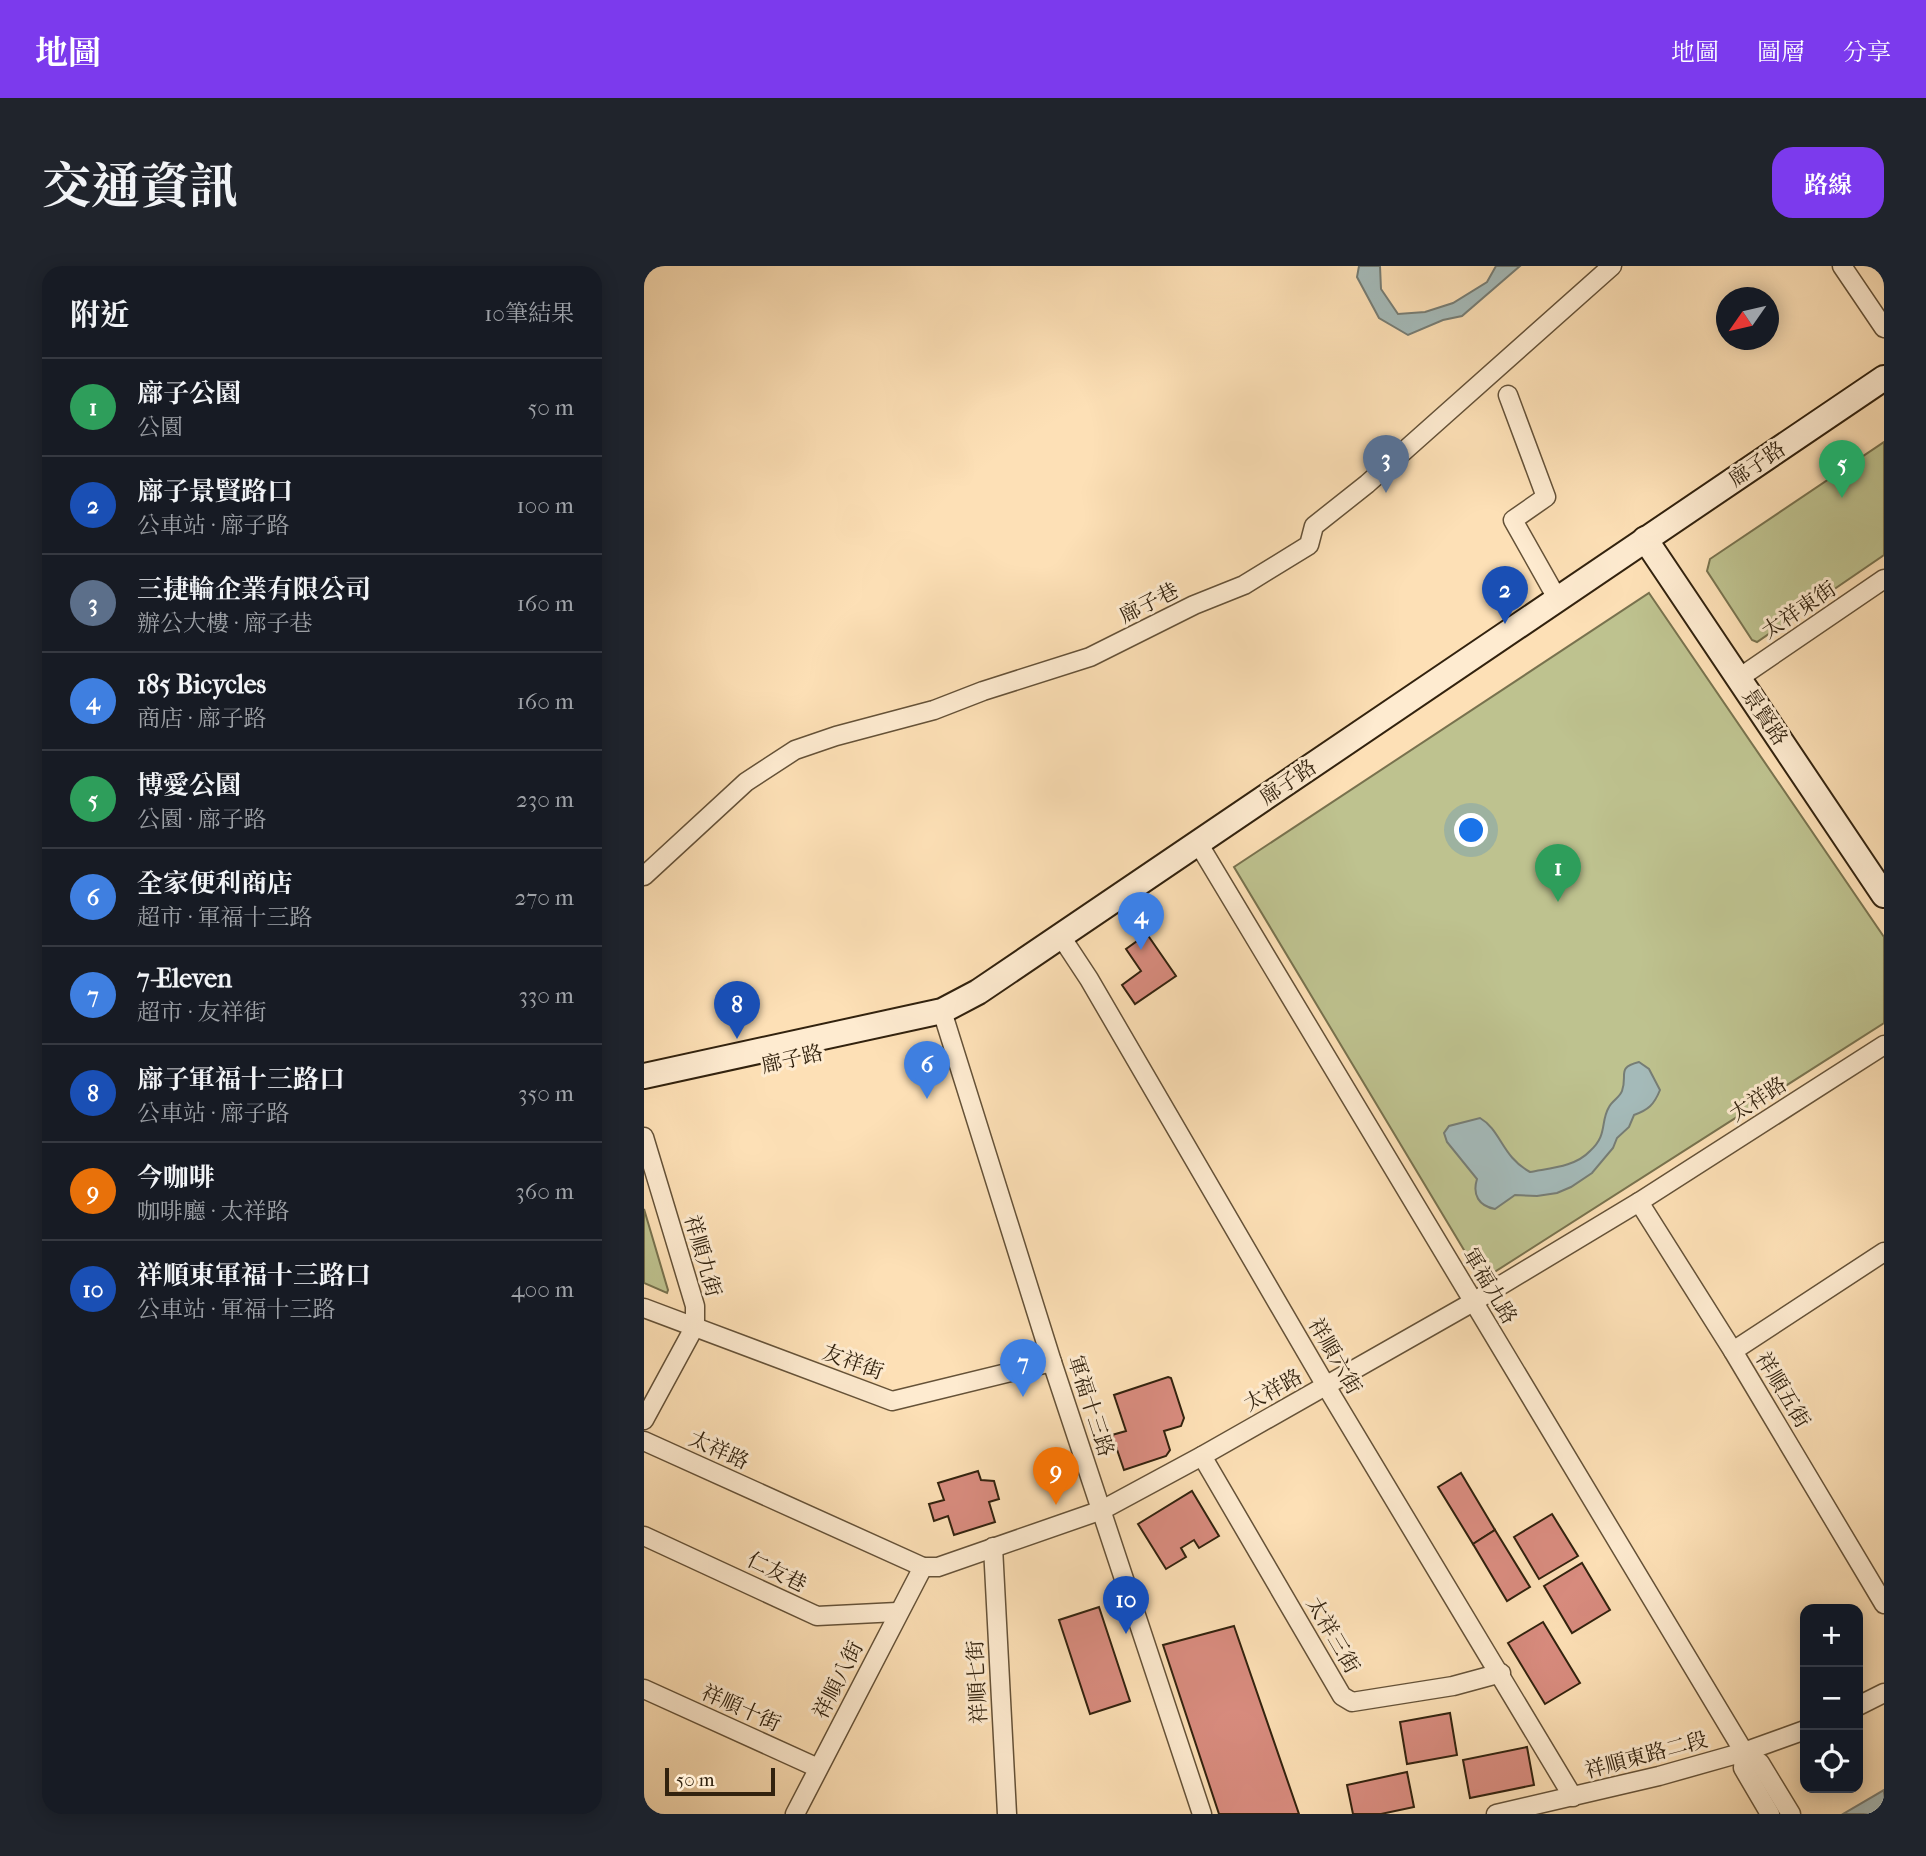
<!DOCTYPE html>
<html lang="zh-TW">
<head>
<meta charset="utf-8">
<style>
  body { margin:0; font-family:"IM FELL French Canon","Noto Serif TC",serif; background:#20242c; color:#f1f3f6 }
  .controls { position:absolute; right:21px; bottom:21px; display:grid; overflow:hidden; border-radius:14px; box-shadow:0 4px 18px #0003 }
  .controls button { width:63px; height:63px; display:grid; place-items:center; padding:0; border:0; border-bottom:2px solid #363941; background:#171b24; color:#f1f3f6; font:35px sans-serif }
  .compass { position:absolute; left:1072px; top:21px; width:63px; height:63px; border-radius:50%; background:#171b24; box-shadow:0 4px 18px #0003; rotate:236deg }
  .scale { position:absolute; left:21px; bottom:18px; width:110px; box-sizing:border-box; padding-left:7px; border:4px solid #32220e; border-top:0; font-size:19px; line-height:24px; white-space:nowrap; color:#32220e; -webkit-text-stroke:5px #feebd0; paint-order:stroke }
  .you { position:absolute; left:828px; top:565px; width:24px; height:24px; margin:-18px; border:5px solid #fff; border-radius:50%; background:#1a73e8; box-shadow:0 0 0 10px #1a73e833 }
  .badge { display:grid; place-items:center; width:46px; height:46px; border-radius:50%; background:#7c3aed; color:#fff; font-size:23px; font-weight:700 }
  .pin { position:absolute; translate:-50% -58px; filter:drop-shadow(0 2px 4px #0008) }
  .pin::after { content:''; position:absolute; top:37px; width:24px; height:21px; background:inherit; clip-path:polygon(0 0,100% 0,50% 100%) }
  .list { margin:0; padding:0; list-style:none }
  h2 { display:flex; justify-content:space-between; align-items:center; height:91px; margin:0; padding:0 28px; font-size:30px }
  h2 small { font-size:23px; font-weight:400; color:#9ea1a6 }
  .list li { display:grid; grid-template-columns:46px 1fr auto; gap:21px; align-items:center; box-sizing:border-box; height:98px; padding:0 28px; border-top:2px solid #363941 }
  .list b { display:block; font-size:26px; white-space:nowrap }
  .list p { margin:0; font-size:23px; white-space:nowrap; color:#9ea1a6 }
  .list em { font-size:23px; font-style:normal; color:#9ea1a6 }
  .icon { flex:none; width:38px; height:38px; fill:none; stroke:currentColor; stroke-width:2; stroke-linecap:round; stroke-linejoin:round }
  .map { position:relative; flex:none; width:1240px; height:1548px; overflow:hidden; border-radius:21px }
  header { display:flex; align-items:center; gap:42px; box-sizing:border-box; height:98px; padding:0 35px; background:#7c3aed; color:#fff }
  header strong { font-size:33px }
  nav { display:flex; gap:38px; margin-inline-start:auto; font-size:24px }
  .intro { display:flex; align-items:center; justify-content:space-between; box-sizing:border-box; height:168px; padding:0 42px }
  h1 { margin:0; font-size:49px }
  .button { padding:18px 32px; border-radius:21px; background:#7c3aed; color:#fff; font-size:24px; font-weight:700 }
  main { display:flex; gap:42px; padding:0 42px }
  aside { flex:1; background:#171b24; border-radius:21px; box-shadow:0 4px 18px #0003 }
  .map>svg:first-child { display:block }
  .green { fill:#bec28f; stroke:#78724e; stroke-width:2 }
  .water { fill:#a4bab9; stroke:#767d75; stroke-width:2 }
  .building { fill:#d98c7f; stroke:#32220e; stroke-width:2 }
  .lines { fill:none; stroke-linecap:round; stroke-linejoin:round }
  .street-casing { stroke:#655238; stroke-width:21 }
  .secondary-casing { stroke:#32220e; stroke-width:28 }
  .street { stroke:#feebd0; stroke-width:18 }
  .secondary { stroke:#feebd0; stroke-width:24 }
  .labels { text-anchor:middle; stroke-width:6; stroke-linejoin:round; paint-order:stroke }
  .street-label { font-size:21px; fill:#32220e; stroke:#feebd0 }
</style>
</head>
<body>
<header>
<strong>地圖</strong>
<nav><a>地圖</a><a>圖層</a><a>分享</a></nav>
</header>
<div class="intro"><h1>交通資訊</h1><a class="button">路線</a></div>
<main>
<aside>
<h2>附近<small>10筆結果</small></h2>
<ul class="list">
<li><span class="badge" style="background:#2e9e5b">1</span><div><b>廍子公園</b><p>公園</p></div><em>50 m</em></li>
<li><span class="badge" style="background:#1a4fb4">2</span><div><b>廍子景賢路口</b><p>公車站 · 廍子路</p></div><em>100 m</em></li>
<li><span class="badge" style="background:#5c6f8a">3</span><div><b>三捷輪企業有限公司</b><p>辦公大樓 · 廍子巷</p></div><em>160 m</em></li>
<li><span class="badge" style="background:#3f7fe0">4</span><div><b>185 Bicycles</b><p>商店 · 廍子路</p></div><em>160 m</em></li>
<li><span class="badge" style="background:#2e9e5b">5</span><div><b>博愛公園</b><p>公園 · 廍子路</p></div><em>230 m</em></li>
<li><span class="badge" style="background:#3f7fe0">6</span><div><b>全家便利商店</b><p>超市 · 軍福十三路</p></div><em>270 m</em></li>
<li><span class="badge" style="background:#3f7fe0">7</span><div><b>7-Eleven</b><p>超市 · 友祥街</p></div><em>330 m</em></li>
<li><span class="badge" style="background:#1a4fb4">8</span><div><b>廍子軍福十三路口</b><p>公車站 · 廍子路</p></div><em>350 m</em></li>
<li><span class="badge" style="background:#e8710a">9</span><div><b>今咖啡</b><p>咖啡廳 · 太祥路</p></div><em>360 m</em></li>
<li><span class="badge" style="background:#1a4fb4">10</span><div><b>祥順東軍福十三路口</b><p>公車站 · 軍福十三路</p></div><em>400 m</em></li>
</ul>
</aside>
<div class="map">
<svg width="1240" height="1548" viewBox="0 0 1240 1548">
  <rect width="100%" height="100%" fill="#fde0b6"/>
  <filter id="stains"><feTurbulence type="fractalNoise" baseFrequency=".00286" numOctaves="4"/><feColorMatrix values="0 0 0 0 .2 0 0 0 0 .09 0 0 0 0 .02 0 0 0 .5 -.17"/></filter>
  <radialGradient id="worn" r=".72"><stop offset=".6" stop-color="#630" stop-opacity="0"/><stop offset="1" stop-color="#630" stop-opacity=".3"/></radialGradient>
  <g class="green">
    <path d="M1240,176V289L1113,376L1108,374L1063,305L1066,293Z"/>
    <path d="M1005,327L1240,671V757L838,1014L590,601Z"/>
    <path d="M0,943L24,1024L23,1027L0,1017Z"/>
  </g>
  <g class="water">
    <path d="M715,0H736L737,23L754,48L781,46L809,37L843,16L852,0H876L818,50L799,54L764,69L735,52L713,11Z"/>
    <path d="M995,796L1005,803L1016,824C1010,839 1004,844 990,849L985,861L973,872L969,882L948,907L927,921L913,927L893,930L871,929L851,943C835,940 828,929 833,913L803,876L800,867L805,860L836,852C857,864 858,891 886,906C906,902 931,901 946,885C964,869 956,856 965,841C968,835 976,831 978,825C984,808 972,802 995,796Z"/>
    <path d="M1240,1524V1548H1199Z"/>
  </g>
  <g class="building">
    <path d="M503,668L532,710L491,738L478,719L497,705L482,683Z"/>
    <path d="M524,1111L527,1112L540,1152L537,1160L520,1165L526,1184L522,1190L480,1204L468,1169L482,1165L470,1129Z"/>
    <path d="M334,1205L337,1214L350,1215L355,1233L345,1236L351,1256L310,1269L304,1250L290,1255L285,1238L300,1234L294,1217Z"/>
    <path d="M817,1207L851,1264L829,1278L794,1221Z"/>
    <path d="M548,1225L575,1270L555,1282L550,1274L537,1282L542,1291L522,1303L494,1258Z"/>
    <path d="M908,1248L934,1290L895,1313L870,1271Z"/>
    <path d="M851,1264L886,1321L863,1335L829,1278Z"/>
    <path d="M938,1297L966,1344L928,1367L900,1320Z"/>
    <path d="M455,1341L486,1435L446,1448L415,1354Z"/>
    <path d="M899,1356L936,1417L901,1438L864,1377Z"/>
    <path d="M590,1360L655,1548H575L519,1379Z"/>
    <path d="M806,1447L813,1489L763,1498L756,1456Z"/>
    <path d="M883,1481L890,1519L826,1532L819,1494Z"/>
    <path d="M763,1506L770,1541L737,1548H709L703,1519Z"/>
  </g>
  <g class="lines">
    <g class="street-casing">
      <g id="street">
        <path d="M1198,0L1240,62"/>
        <path d="M864,129L902,231L869,254L914,334"/>
        <path d="M1095,412L1240,313"/>
        <path d="M554,577L1100,1486L1116,1497L1147,1548"/>
        <path d="M0,610L102,516L151,484L192,470L290,444L339,425L446,391L550,339L600,319L665,279L670,260L723,218L968,0"/>
        <path d="M416,669L445,713L682,1120L929,1531"/>
        <path d="M298,745L408,1096L558,1548"/>
        <path d="M0,871L51,1040V1060L0,1154"/>
        <path d="M995,936L1089,1085L1240,1338"/>
        <path d="M0,1042L248,1135L408,1096"/>
        <path d="M1089,1085L1240,986"/>
        <path d="M0,1175L279,1301H294L458,1244L558,1190L829,1036L995,936L1240,779"/>
        <path d="M558,1190L698,1430L708,1436L809,1420L857,1407"/>
        <path d="M0,1270L173,1350L253,1346"/>
        <path d="M349,1281L363,1548"/>
        <path d="M0,1423L174,1502"/>
        <path d="M1214,1440L1240,1427"/>
        <path d="M1100,1486L1099,1502L1126,1548"/>
        <path d="M151,1548L279,1301"/>
        <path d="M852,1548L1015,1510L1100,1486L1161,1464"/>
      </g>
    </g>
    <g class="secondary-casing">
      <g id="secondary">
        <path d="M1001,273L1240,629"/>
        <path d="M0,810L298,745L334,726L1240,112"/>
      </g>
    </g>
    <use href="#street" class="street"/>
    <use href="#secondary" class="secondary"/>
  </g>
  <g class="labels">
    <g class="street-label">
      <text transform="translate(1113 198) rotate(-34)" y="7">廍子路</text>
      <text transform="translate(505 337) rotate(-27)" y="7">廍子巷</text>
      <text transform="translate(1155 344) rotate(-34)" y="7">太祥東街</text>
      <text transform="translate(1121 451) rotate(56)" y="7">景賢路</text>
      <text transform="translate(644 516) rotate(-34)" y="7">廍子路</text>
      <text transform="translate(148 793) rotate(-13)" y="7">廍子路</text>
      <text transform="translate(1114 833) rotate(-33)" y="7">太祥路</text>
      <text transform="translate(59 990) rotate(74)" y="7">祥順九街</text>
      <text transform="translate(846 1020) rotate(59)" y="7">軍福九路</text>
      <text transform="translate(691 1090) rotate(60)" y="7">祥順六街</text>
      <text transform="translate(209 1096) rotate(20)" y="7">友祥街</text>
      <text transform="translate(629 1124) rotate(-29)" y="7">太祥路</text>
      <text transform="translate(1139 1124) rotate(59)" y="7">祥順五街</text>
      <text transform="translate(447 1140) rotate(72)" y="7">軍福十三路</text>
      <text transform="translate(75 1184) rotate(24)" y="7">太祥路</text>
      <text transform="translate(133 1306) rotate(26)" y="7">仁友巷</text>
      <text transform="translate(689 1369) rotate(60)" y="7">太祥三街</text>
      <text transform="translate(194 1414) rotate(-63)" y="7">祥順八街</text>
      <text transform="translate(333 1416) rotate(-93)" y="7">祥順七街</text>
      <text transform="translate(97 1442) rotate(24)" y="7">祥順十街</text>
      <text transform="translate(1002 1489) rotate(-15)" y="7">祥順東路二段</text>
    </g>
  </g>
  <rect width="100%" height="100%" filter="url(#stains)"/>
  <rect width="100%" height="100%" fill="url(#worn)"/>
</svg>
<div class="controls">
<button>+</button>
<button>−</button>
<button><svg class="icon" aria-label="locate" viewBox="0 0 24 24"><circle cx="12" cy="12" r="6"/><path d="M12 2v4M12 18v4M2 12h4M18 12h4"/></svg></button>
</div>
<svg class="compass" viewBox="-18 -18 36 36"><path d="M0-13l5 13h-10z" fill="#e53935"/><path d="M0 13l5-13h-10z" fill="#9ea1a6"/></svg>
<div class="scale">50 m</div>
<div class="you"></div>
<div class="pin badge" style="left:914px;top:636px;background:#2e9e5b">1</div>
<div class="pin badge" style="left:861px;top:358px;background:#1a4fb4">2</div>
<div class="pin badge" style="left:742px;top:227px;background:#5c6f8a">3</div>
<div class="pin badge" style="left:497px;top:684px;background:#3f7fe0">4</div>
<div class="pin badge" style="left:1198px;top:232px;background:#2e9e5b">5</div>
<div class="pin badge" style="left:283px;top:833px;background:#3f7fe0">6</div>
<div class="pin badge" style="left:379px;top:1131px;background:#3f7fe0">7</div>
<div class="pin badge" style="left:93px;top:773px;background:#1a4fb4">8</div>
<div class="pin badge" style="left:412px;top:1239px;background:#e8710a">9</div>
<div class="pin badge" style="left:482px;top:1368px;background:#1a4fb4">10</div>
</div>
</main>
</body>
</html>
